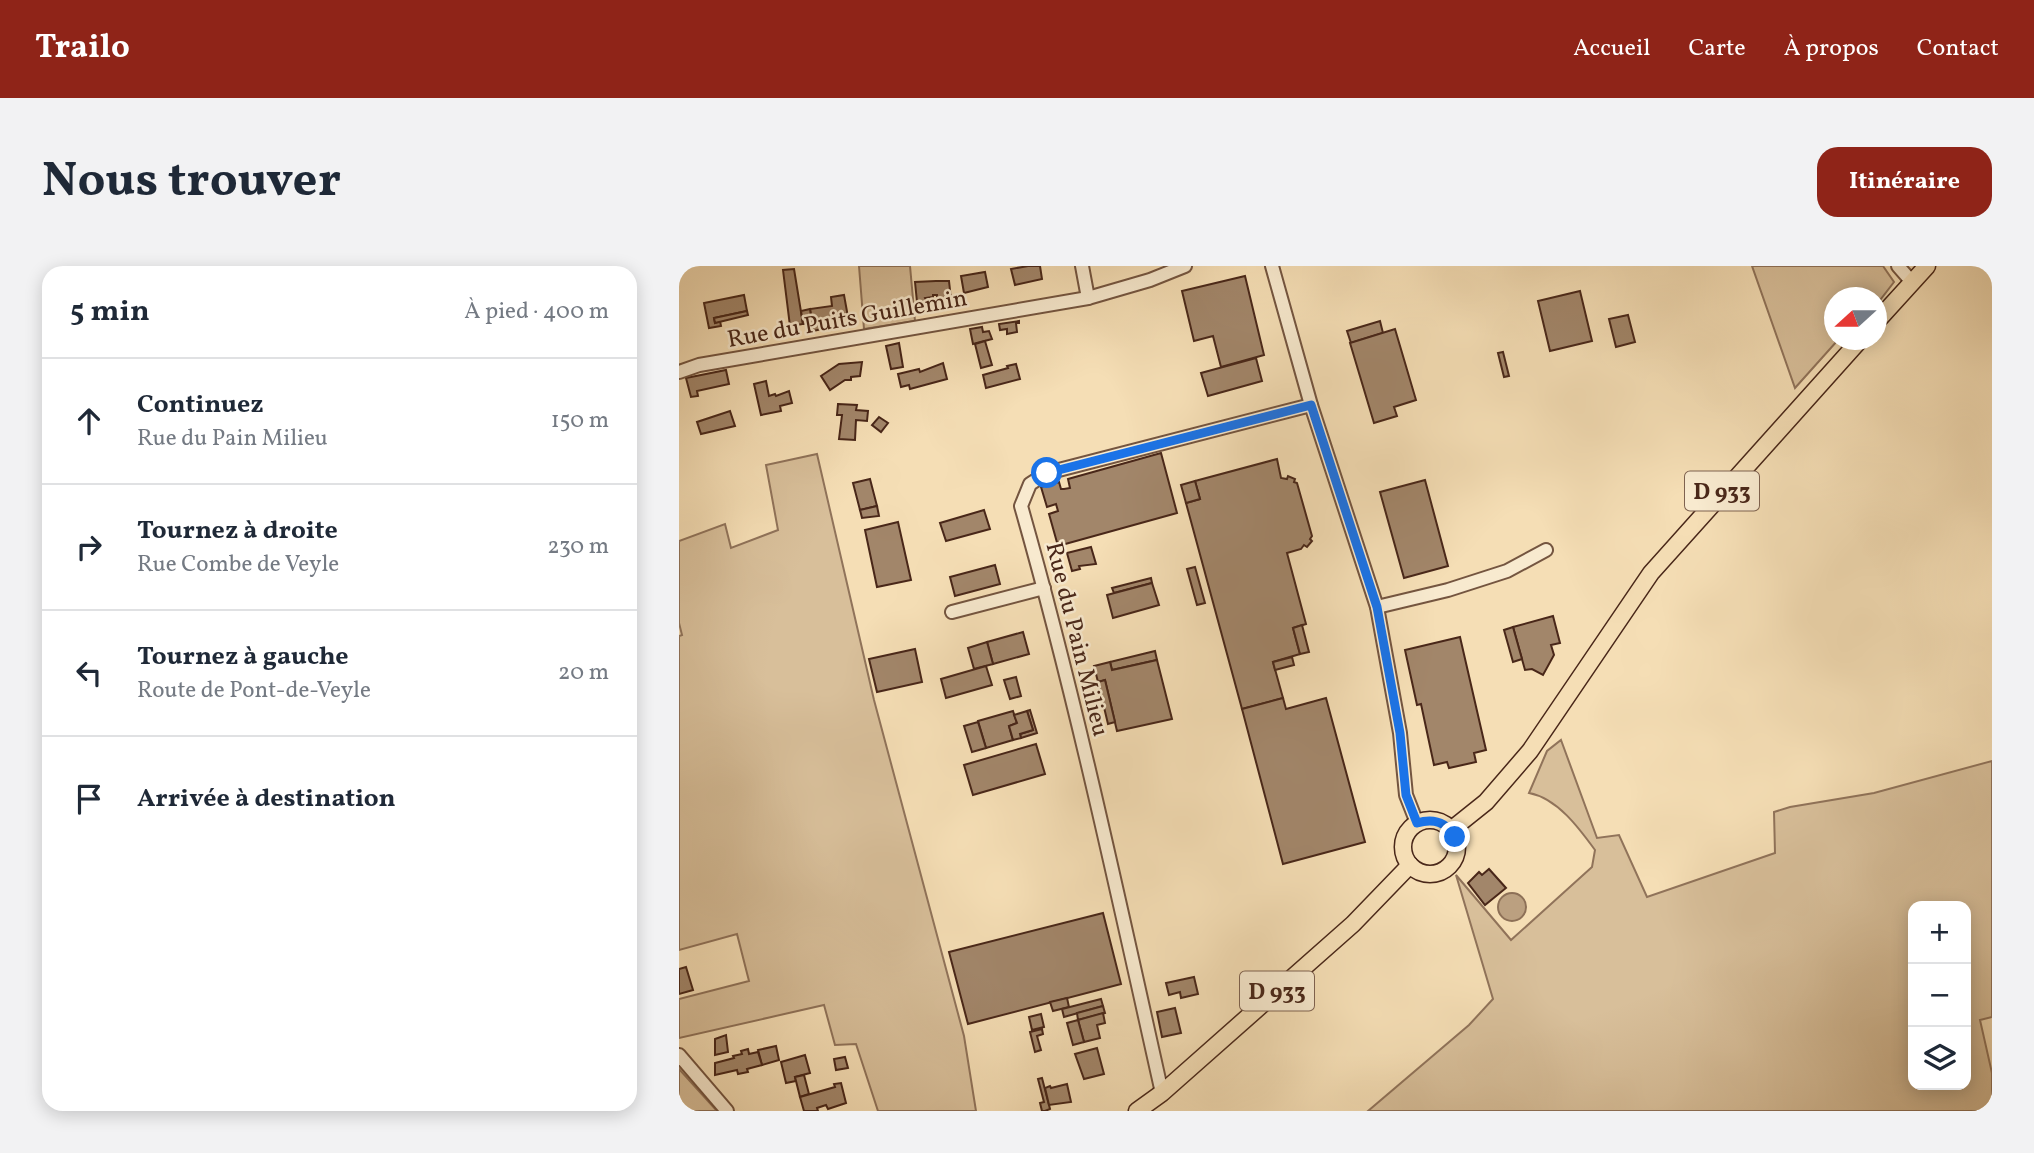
<!DOCTYPE html>
<html lang="fr">
<head>
<meta charset="utf-8">
<style>
  body { margin:0; font-family:Vollkorn,serif; background:#f2f2f3; color:#1f2937 }
  .controls { position:absolute; right:21px; bottom:21px; display:grid; overflow:hidden; border-radius:14px; box-shadow:0 4px 18px #0003 }
  .controls button { width:63px; height:63px; display:grid; place-items:center; padding:0; border:0; border-bottom:2px solid #e0e1e3; background:#fff; color:#1f2937; font:35px sans-serif }
  .compass { position:absolute; left:1145px; top:21px; width:63px; height:63px; border-radius:50%; background:#fff; box-shadow:0 4px 18px #0003; rotate:249deg }
  .stop { position:absolute; width:21px; height:21px; margin:-16px; border:5px solid #1a73e8; border-radius:50%; background:#fff }
  .stop.end { background:#1a73e8; border-color:#fff; box-shadow:0 2px 7px #0008 }
  .list { margin:0; padding:0; list-style:none }
  h2 { display:flex; justify-content:space-between; align-items:center; height:91px; margin:0; padding:0 28px; font-size:30px }
  h2 small { font-size:23px; font-weight:400; color:#747a83 }
  .list li { display:grid; grid-template-columns:46px 1fr auto; gap:21px; align-items:center; box-sizing:border-box; height:126px; padding:0 28px; border-top:2px solid #e0e1e3 }
  .list b { display:block; font-size:26px; white-space:nowrap }
  .list p { margin:0; font-size:23px; white-space:nowrap; color:#747a83 }
  .list em { font-size:23px; font-style:normal; color:#747a83 }
  .icon { flex:none; width:38px; height:38px; fill:none; stroke:currentColor; stroke-width:2; stroke-linecap:round; stroke-linejoin:round }
  .map { position:relative; flex:none; width:1313px; height:845px; overflow:hidden; border-radius:21px }
  header { display:flex; align-items:center; gap:42px; box-sizing:border-box; height:98px; padding:0 35px; background:#8f2418; color:#fff }
  header strong { font-size:33px }
  nav { display:flex; gap:38px; margin-inline-start:auto; font-size:24px }
  .intro { display:flex; align-items:center; justify-content:space-between; box-sizing:border-box; height:168px; padding:0 42px }
  h1 { margin:0; font-size:49px }
  .button { padding:18px 32px; border-radius:21px; background:#8f2418; color:#fff; font-size:24px; font-weight:700 }
  main { display:flex; gap:42px; padding:0 42px }
  aside { flex:1; background:#fff; border-radius:21px; box-shadow:0 4px 18px #0003 }
  .map>svg:first-child { display:block }
  .green { fill:#d8bf9a; stroke:#90735a; stroke-width:2; fill-rule:evenodd }
  .water { fill:#bba080; stroke:#8d7057; stroke-width:2 }
  .building { fill:#a2866a; stroke:#492719; stroke-width:2 }
  .lines { fill:none; stroke-linecap:round; stroke-linejoin:round }
  .minor-casing { stroke:#745540; stroke-width:16 }
  .major-casing { stroke:#492719; stroke-width:19 }
  .minor { stroke:#f8eacf; stroke-width:12 }
  .major { stroke:#f5deb5; stroke-width:16 }
  .route { stroke:#1a73e8; stroke-width:9 }
  .labels { text-anchor:middle; stroke-width:5; stroke-linejoin:round; paint-order:stroke }
  .shield { fill:#f8eacf; stroke:#7e6250; stroke-width:2 }
  .shield-label { font-size:23px; font-weight:bold; fill:#492719 }
  .street-label { font-size:24px; fill:#492719; stroke:#f8eacf }
</style>
</head>
<body>
<header>
<strong>Trailo</strong>
<nav><a>Accueil</a><a>Carte</a><a>À propos</a><a>Contact</a></nav>
</header>
<div class="intro"><h1>Nous trouver</h1><a class="button">Itinéraire</a></div>
<main>
<aside>
<h2>5 min<small>À pied · 400 m</small></h2>
<ul class="list">
<li><svg class="icon" aria-label="ahead" viewBox="0 0 24 24"><path d="M12 20V5M6 11l6-6 6 6"/></svg><div><b>Continuez</b><p>Rue du Pain Milieu</p></div><em>150 m</em></li>
<li><svg class="icon" aria-label="right" viewBox="0 0 24 24"><path d="M7 20v-9h11M14 6l5 5-5 5"/></svg><div><b>Tournez à droite</b><p>Rue Combe de Veyle</p></div><em>230 m</em></li>
<li><svg class="icon" aria-label="left" viewBox="0 0 24 24"><path d="M17 20v-9H6M10 6l-5 5 5 5"/></svg><div><b>Tournez à gauche</b><p>Route de Pont-de-Veyle</p></div><em>20 m</em></li>
<li><svg class="icon" aria-label="arrive" viewBox="0 0 24 24"><path d="M6 21V4h12l-3 4 3 4H6"/></svg><div><b>Arrivée à destination</b></div></li>
</ul>
</aside>
<div class="map">
<svg width="1313" height="845" viewBox="0 0 1313 845">
  <rect width="100%" height="100%" fill="#f5deb5"/>
  <filter id="stains"><feTurbulence type="fractalNoise" baseFrequency=".00286" numOctaves="4"/><feColorMatrix values="0 0 0 0 .2 0 0 0 0 .09 0 0 0 0 .02 0 0 0 .5 -.17"/></filter>
  <radialGradient id="worn" r=".72"><stop offset=".6" stop-color="#630" stop-opacity="0"/><stop offset="1" stop-color="#630" stop-opacity=".3"/></radialGradient>
  <g class="green">
    <path d="M180,0H231L236,55L185,63Z"/>
    <path d="M1073,0H1204L1215,16L1198,38V32H1156V74H1159L1116,122Z"/>
    <path d="M138,188L195,434L285,770L297,845H199L177,778L156,779L145,739L0,772V733L70,715L58,668L0,684V370L3,369L0,357V275L46,258L52,282L99,264L87,199Z"/>
    <path d="M882,474L918,572L940,569L968,631L1096,587L1095,546L1111,541L1195,527L1313,495V751L1301,754L1313,807V845H689L790,759L814,733L777,609L832,674L913,601L916,584C900,562 878,532 850,527L868,485ZM1234,640H1287V819H1234Z"/>
    <path d="M0,803L38,845H0Z"/>
  </g>
  <circle class="water" cx="833" cy="641" r="14"/>
  <g class="building">
    <path d="M349,0H361L363,13L336,19L332,3Z"/>
    <path d="M115,3L124,58L111,60L104,4Z"/>
    <path d="M306,6L309,21L285,27L282,10Z"/>
    <path d="M566,10L585,89L542,101L534,70L515,75L503,25Z"/>
    <path d="M257,15H270L272,33L258,34V29H254V31L246,32L247,35L238,36L236,16Z"/>
    <path d="M901,25L913,75L871,85L859,35Z"/>
    <path d="M65,29L68,45L35,52L36,57L41,55L42,60L30,62L25,37Z"/>
    <path d="M165,29L169,51L141,56L143,63L134,65L131,43L153,40L152,31Z"/>
    <path d="M131,43L133,57L124,58L122,45Z"/>
    <path d="M68,45L69,49L36,57L35,52Z"/>
    <path d="M949,49L956,76L937,81L930,53Z"/>
    <path d="M340,55V57H337L338,66L328,68V63L321,64L320,58Z"/>
    <path d="M701,55L704,67L672,77L668,65Z"/>
    <path d="M303,61L304,66L310,65L313,73L294,78L291,63Z"/>
    <path d="M716,63L737,134L715,141L718,150L695,157L671,77Z"/>
    <path d="M306,75L313,99L302,102L296,78Z"/>
    <path d="M220,77L224,101L212,103L207,80Z"/>
    <path d="M824,86L830,110L825,111L819,87Z"/>
    <path d="M577,92L583,115L529,130L522,107Z"/>
    <path d="M183,96L181,110L172,111V114H166L151,124L142,110L160,98Z"/>
    <path d="M264,97L268,113L231,123L230,119L222,121L219,108L240,103L241,106Z"/>
    <path d="M337,98L341,113L307,122L304,109L329,102L328,100Z"/>
    <path d="M47,104L50,118L18,125L19,130L12,131L7,112Z"/>
    <path d="M87,115L90,130L96,128L97,130L110,125L113,137L101,140L102,145L82,149L75,118Z"/>
    <path d="M159,138L178,139L177,144L189,145L188,155L177,154L176,174L160,173L163,149H158Z"/>
    <path d="M51,145L56,160L22,168L18,156Z"/>
    <path d="M200,151L209,157L202,166L193,159Z"/>
    <path d="M482,187L498,247L379,280L370,248L379,245L377,238L368,241L362,221L380,216L382,223H385L391,222L389,213Z"/>
    <path d="M598,193L602,212L608,213L609,210L616,213L615,216L618,217L633,270L631,273L633,275L628,281L625,279L622,283L608,287L627,358L614,362L621,388L594,396L604,432L563,443L507,237L521,233L516,215Z"/>
    <path d="M191,213L198,240L181,244L174,217Z"/>
    <path d="M746,214L769,300L725,312L701,226Z"/>
    <path d="M516,215L521,233L507,237L502,219Z"/>
    <path d="M198,240L200,250L183,252L181,244Z"/>
    <path d="M305,244L311,263L267,275L261,257Z"/>
    <path d="M219,256L232,314L198,321L186,264Z"/>
    <path d="M412,281L417,298L400,300L401,303L393,305L388,287Z"/>
    <path d="M316,299L321,318L276,330L271,311Z"/>
    <path d="M516,301L526,337L518,339L508,303Z"/>
    <path d="M472,312L473,317L435,327L433,322Z"/>
    <path d="M473,317L480,339L434,352L428,329Z"/>
    <path d="M874,350L881,377L872,379L875,389L864,409L853,403L846,404L834,361Z"/>
    <path d="M623,359L630,386L621,388L614,362Z"/>
    <path d="M834,361L843,393L834,396L825,364Z"/>
    <path d="M344,366L350,388L314,398L308,376Z"/>
    <path d="M781,371L807,484L795,487L797,496L770,502L768,496L755,499L742,438L738,439L726,384Z"/>
    <path d="M308,376L314,398L295,403L289,382Z"/>
    <path d="M236,383L243,416L198,426L190,393Z"/>
    <path d="M476,385L478,394L433,404L431,396Z"/>
    <path d="M613,391L615,399L596,404L594,396Z"/>
    <path d="M478,394L493,453L438,465L426,414L419,416L415,400L431,396L433,404Z"/>
    <path d="M307,400L313,419L267,432L262,413Z"/>
    <path d="M337,411L342,430L331,433L325,414Z"/>
    <path d="M426,414L436,456L429,458L419,416Z"/>
    <path d="M604,432L607,443L647,432L686,576L604,598L563,443Z"/>
    <path d="M351,444L358,467L342,472L341,468L354,464L348,445Z"/>
    <path d="M334,445L338,457L330,460L334,474L307,482L299,455Z"/>
    <path d="M348,445L354,464L341,468L342,472L334,474L330,460L338,457L335,449Z"/>
    <path d="M299,456L307,482L293,486L285,460Z"/>
    <path d="M357,478L366,508L294,529L285,499Z"/>
    <path d="M810,603L827,622L806,639L789,617L800,606L803,609Z"/>
    <path d="M424,647L442,718L289,758L270,686Z"/>
    <path d="M7,701L14,724L0,728V703Z"/>
    <path d="M515,711L519,728L502,732L501,726L490,729L487,717Z"/>
    <path d="M388,732L390,741L374,745L371,736Z"/>
    <path d="M422,733L424,740L385,751L383,743Z"/>
    <path d="M424,740L426,747L399,754L398,747Z"/>
    <path d="M496,742L502,767L483,771L478,746Z"/>
    <path d="M424,747L426,757L418,759L421,772L405,776L399,754Z"/>
    <path d="M362,748L365,761L353,764L350,751Z"/>
    <path d="M399,754L405,776L394,779L388,757Z"/>
    <path d="M363,763L364,768L358,770L362,784L356,786L351,766Z"/>
    <path d="M47,769L49,786L36,789V773Z"/>
    <path d="M97,780L100,794L83,799L79,784Z"/>
    <path d="M418,782L425,808L405,813L396,788Z"/>
    <path d="M69,783L70,788L79,786L83,799L68,803L69,806L59,808L58,804L36,809V797L55,792L54,790L63,788L62,785Z"/>
    <path d="M126,789L131,807L116,811L117,815L107,817L102,796Z"/>
    <path d="M166,791L169,802L157,804L155,793Z"/>
    <path d="M125,809L130,828L121,831L116,811Z"/>
    <path d="M363,812L371,843L366,845H363L361,837L365,836L359,813Z"/>
    <path d="M162,817L167,837L149,843L147,839L138,842L139,845H125L121,831L156,821L155,818Z"/>
    <path d="M388,818L392,836L370,839L366,822L371,820L372,822Z"/>
  </g>
  <g class="lines">
    <g class="minor-casing">
      <g id="minor">
        <path d="M403,0L409,32"/>
        <path d="M593,0L632,139L698,341L721,467L727,529L738,557"/>
        <path d="M1219,0L1233,16"/>
        <path d="M0,106L20,99L409,32L471,14L506,0"/>
        <path d="M698,341L769,324L828,305L867,284"/>
        <path d="M273,346L365,322"/>
        <path d="M0,789L48,845"/>
        <path d="M483,827C439,630 397,433 342,240L351,218L368,207L632,139"/>
      </g>
    </g>
    <g class="major-casing">
      <g id="major">
        <path d="M1198,55L1248,0"/>
        <circle cx="751" cy="581" r="27"/>
        <path d="M772,564L807,536L851,485L972,307L1181,74"/>
        <path d="M458,845L483,827L674,658L731,599"/>
      </g>
    </g>
    <use href="#minor" class="minor"/>
    <use href="#major" class="major"/>
  </g>
  <g class="lines">
    <path class="route" d="M368,207L632,139L698,341L721,467L727,529L738,557C755,552 767,556 776,571"/>
  </g>
  <g class="labels">
    <g class="shield">
      <rect x="1006" y="205.5" width="74" height="39" rx="5"/>
      <rect x="561" y="705.5" width="74" height="39" rx="5"/>
    </g>
    <g class="shield-label">
      <text x="1043" y="233">D 933</text>
      <text x="598" y="733">D 933</text>
    </g>
    <g class="street-label">
      <text transform="translate(168 52) rotate(-10)" y="8">Rue du Puits Guillemin</text>
      <text transform="translate(399 373) rotate(76)" y="8">Rue du Pain Milieu</text>
    </g>
  </g>
  <rect width="100%" height="100%" filter="url(#stains)"/>
  <rect width="100%" height="100%" fill="url(#worn)"/>
</svg>
<div class="controls">
<button>+</button>
<button>−</button>
<button><svg class="icon" aria-label="layers" viewBox="0 0 24 24"><path d="M12 4l9 5-9 5-9-5zM3 14l9 5 9-5"/></svg></button>
</div>
<svg class="compass" viewBox="-18 -18 36 36"><path d="M0-13l5 13h-10z" fill="#e53935"/><path d="M0 13l5-13h-10z" fill="#747a83"/></svg>
<div class="stop" style="left:368px;top:207px"></div>
<div class="stop end" style="left:776px;top:571px"></div>
</div>
</main>
</body>
</html>
